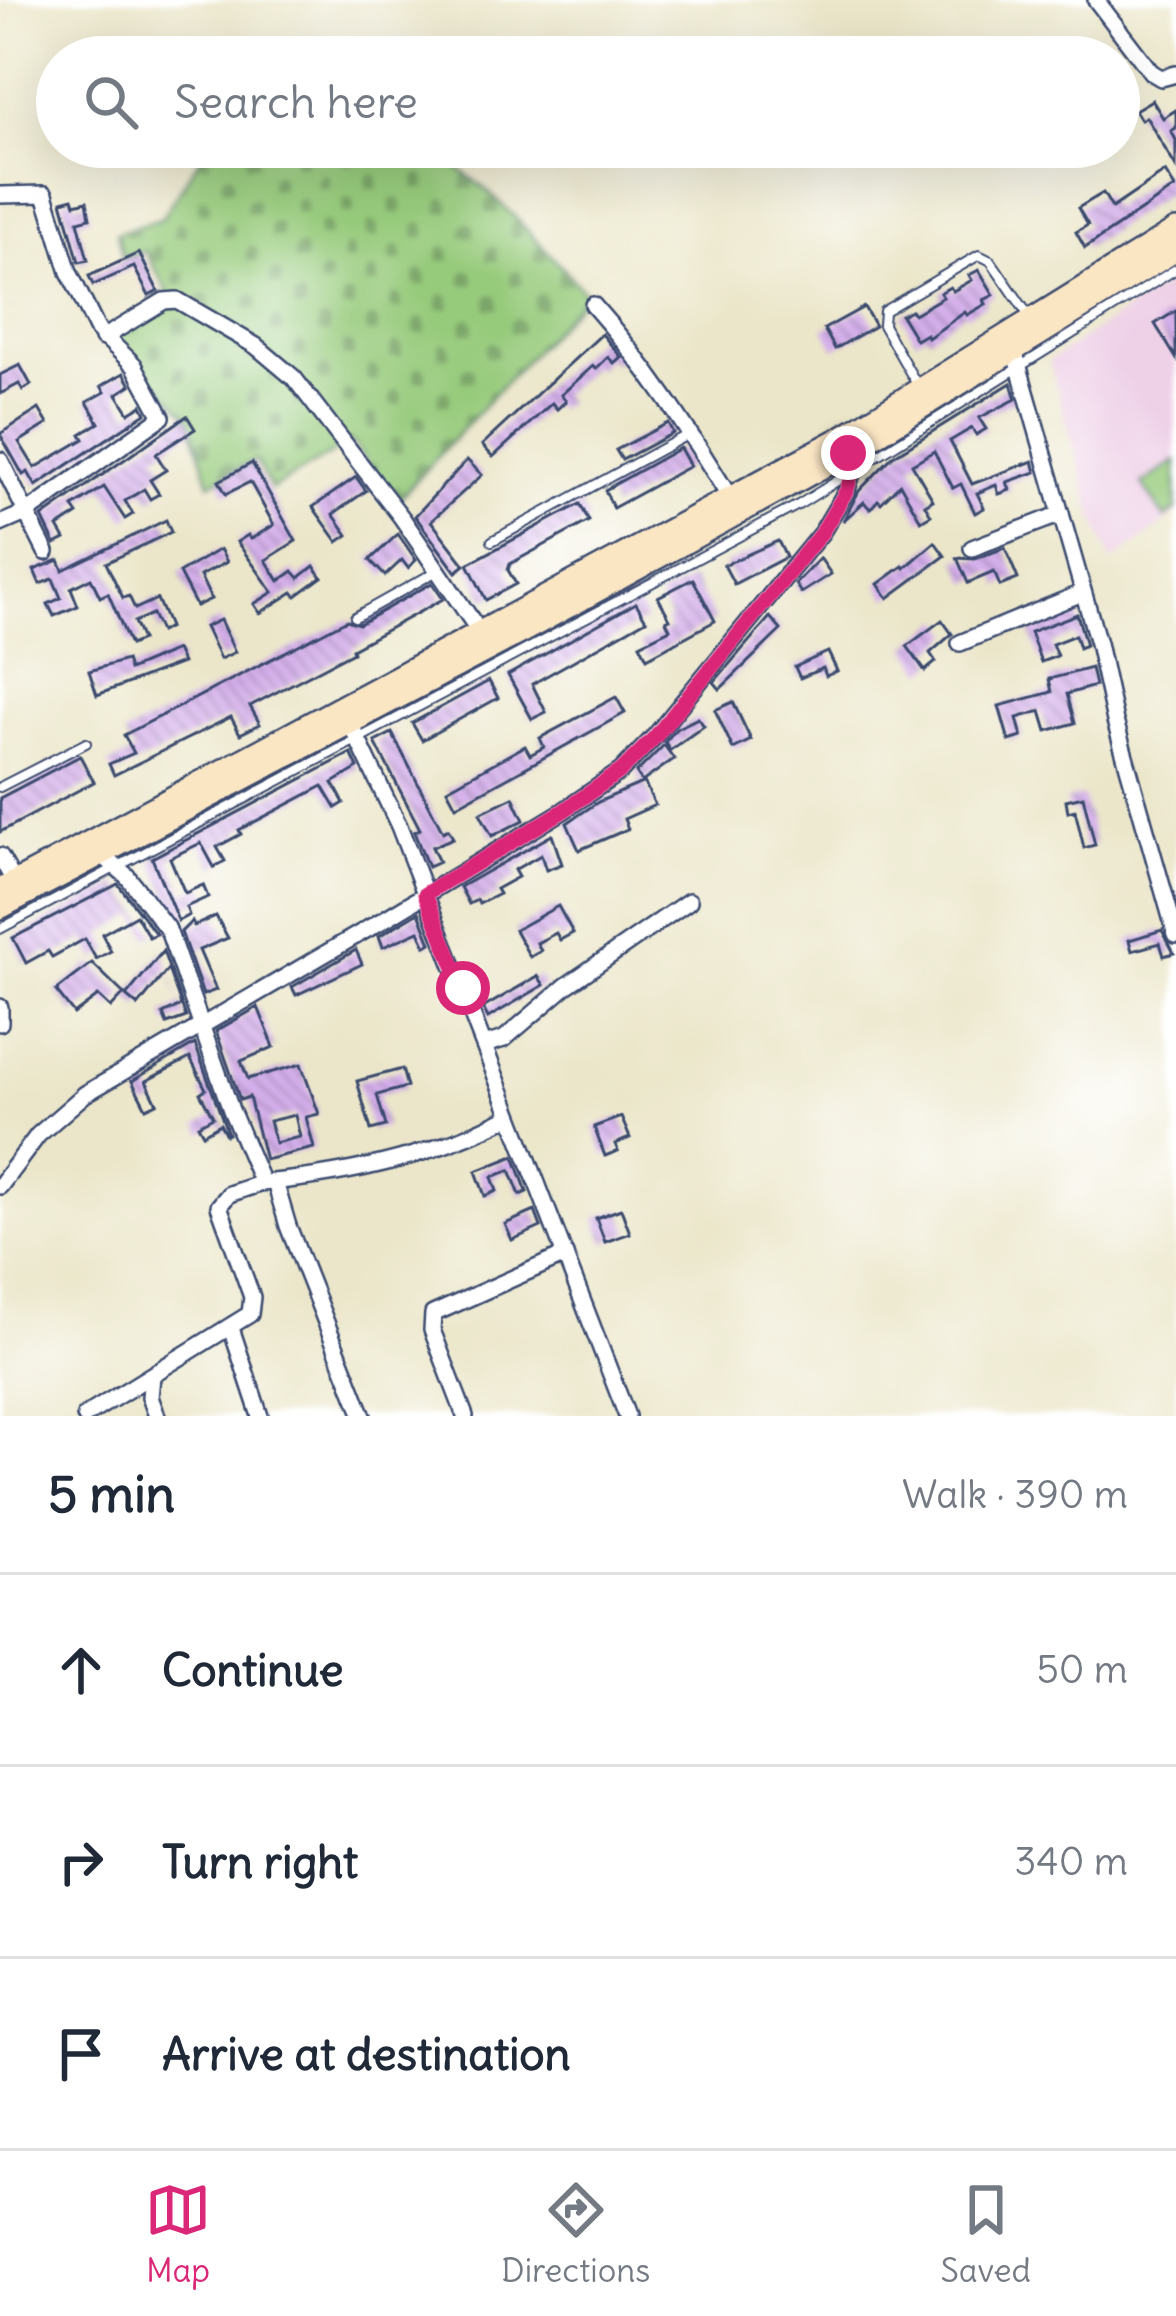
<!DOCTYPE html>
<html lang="en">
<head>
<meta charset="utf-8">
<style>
  body { margin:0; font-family:Delius,sans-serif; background:#f6f6f7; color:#1f2937 }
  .stop { position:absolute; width:36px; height:36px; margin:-27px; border:9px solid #db2777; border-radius:50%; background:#fff }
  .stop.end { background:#db2777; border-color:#fff; box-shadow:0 3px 12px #0008 }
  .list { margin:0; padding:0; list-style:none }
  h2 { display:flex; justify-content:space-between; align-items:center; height:156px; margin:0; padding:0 48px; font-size:51px }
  h2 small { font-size:39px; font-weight:400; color:#747a83 }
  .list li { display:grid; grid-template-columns:78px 1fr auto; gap:36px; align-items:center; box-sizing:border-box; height:192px; padding:0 48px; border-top:3px solid #e0e1e3 }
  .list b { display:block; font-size:45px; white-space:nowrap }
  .list em { font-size:39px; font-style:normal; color:#747a83 }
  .icon { flex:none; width:66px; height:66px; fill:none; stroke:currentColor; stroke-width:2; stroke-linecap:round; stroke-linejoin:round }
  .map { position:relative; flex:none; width:1176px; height:1416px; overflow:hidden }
  .search { position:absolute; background:#fff; box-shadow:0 12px 48px #0002; left:36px; right:36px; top:36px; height:132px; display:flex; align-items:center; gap:30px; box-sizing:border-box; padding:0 42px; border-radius:66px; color:#747a83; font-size:45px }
  .sheet { height:732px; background:#fff }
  nav { display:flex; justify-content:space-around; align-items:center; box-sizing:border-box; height:168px; border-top:3px solid #e0e1e3; background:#fff; font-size:33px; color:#747a83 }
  nav a { display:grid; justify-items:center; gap:6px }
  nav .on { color:#db2777 }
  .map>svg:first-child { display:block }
  .built { fill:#eed0e7 }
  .cemetery { fill:url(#cemetery-stones); stroke:#597d6d; stroke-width:3 }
  .pitch { fill:#97cb7c; stroke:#597d6d; stroke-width:3 }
  .building { fill:url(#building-back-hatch); fill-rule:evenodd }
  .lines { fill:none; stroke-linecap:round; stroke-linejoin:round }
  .service-casing { stroke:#3a4a6e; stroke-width:12 }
  .minor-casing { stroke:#3a4a6e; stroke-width:20 }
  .secondary-casing { stroke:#3a4a6e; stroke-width:26 }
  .service { stroke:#fff; stroke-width:8 }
  .minor { stroke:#fff; stroke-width:15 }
  .secondary { stroke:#fbe6c4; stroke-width:21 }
  .route { stroke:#db2777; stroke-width:15 }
</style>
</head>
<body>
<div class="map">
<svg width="1176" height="1416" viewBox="0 0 1176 1416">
  <defs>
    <pattern id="cemetery-stones" width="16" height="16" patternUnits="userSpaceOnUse" patternTransform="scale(3)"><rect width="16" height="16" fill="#97cb7c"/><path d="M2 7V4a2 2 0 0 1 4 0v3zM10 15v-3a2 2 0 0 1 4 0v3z" fill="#7aa569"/></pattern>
    <pattern id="building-back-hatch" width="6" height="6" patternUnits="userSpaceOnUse" patternTransform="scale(3)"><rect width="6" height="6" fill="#d4afea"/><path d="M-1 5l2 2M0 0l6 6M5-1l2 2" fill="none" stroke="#ab8fc1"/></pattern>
  </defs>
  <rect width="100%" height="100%" fill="#fff"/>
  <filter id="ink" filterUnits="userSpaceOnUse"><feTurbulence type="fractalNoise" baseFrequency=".00833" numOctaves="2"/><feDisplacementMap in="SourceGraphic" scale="24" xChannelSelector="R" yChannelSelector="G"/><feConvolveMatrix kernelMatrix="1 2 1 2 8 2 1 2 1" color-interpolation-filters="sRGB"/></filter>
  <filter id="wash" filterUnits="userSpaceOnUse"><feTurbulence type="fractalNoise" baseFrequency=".004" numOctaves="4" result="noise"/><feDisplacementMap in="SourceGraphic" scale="48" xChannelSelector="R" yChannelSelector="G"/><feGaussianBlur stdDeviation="2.7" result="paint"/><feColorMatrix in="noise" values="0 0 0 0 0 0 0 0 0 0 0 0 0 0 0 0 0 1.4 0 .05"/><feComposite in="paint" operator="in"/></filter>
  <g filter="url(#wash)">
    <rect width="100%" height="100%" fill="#ebe6c9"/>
    <path class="built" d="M1176,278V514L1112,562L1094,517L1049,361Z"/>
    <path class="cemetery" d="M207,147H419C487,176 536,241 586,294L395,503L352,442L271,489L255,460L210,483L188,415L110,338L168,292L145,251L123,258L117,233L161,219Z"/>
    <path class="pitch" d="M1176,461V510L1165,518L1142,484Z"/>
    <g id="blocks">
      <g class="building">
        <path d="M1152,100L1163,118L1176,110V128L1171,131L1176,140V167L1146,117L1141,120L1135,110Z"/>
        <path d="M1165,172L1175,188L1085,248L1076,232L1088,225L1078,208L1103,193L1112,208Z"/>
        <path d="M73,198L75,204L87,201L90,218L78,221L88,260L79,262L62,201Z"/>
        <path d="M139,253L158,291L149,296L134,267L93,285L89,276Z"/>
        <path d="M979,270L994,295L984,300L986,304L967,315L965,312L928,338L926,334L916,340L901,315L911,310L914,314L943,297L940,293L950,287L953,291L972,280L969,275Z"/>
        <path d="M864,307L875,326L835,349L824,329Z"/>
        <path d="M1176,311V358L1155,324Z"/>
        <path d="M602,334L621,357L614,363L608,357L596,369L593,366L561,395L566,401L557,409L552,403L493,457L482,445Z"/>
        <path d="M20,365L31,385L23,390L19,384L0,394V375Z"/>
        <path d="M124,373L131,385L117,394L129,413L142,405L146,413L36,486L28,472L23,475L0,434L39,409L48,424L19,442L35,468L84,439L81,434L99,423L87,402L105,392L101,386Z"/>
        <path d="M1011,383L1016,399L979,418L986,429L976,435L972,428L950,441L972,484L1033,461L1036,472L1007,482L1010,490L999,494L996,485L977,493L984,508L975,513L961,484L953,488L934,451L912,464L933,500L925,505L931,515L921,521L900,484L881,503L878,500L870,509L864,502L843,521L859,491L893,456Z"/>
        <path d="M187,416L195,429L156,454L166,470L150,480L159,494L150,499L144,489L125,501L133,514L125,519L104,487L73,507L78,514L58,527L65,539L55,544L42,517Z"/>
        <path d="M668,423L673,433L622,460L616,450Z"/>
        <path d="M680,448L690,466L613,508L605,490Z"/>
        <path d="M467,460L482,475L431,521L465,565L456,572L415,516Z"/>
        <path d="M252,463L296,541L266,560L279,581L293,571L299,578L314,566L322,577L296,596L293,592L260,613L254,604L273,592L237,542L248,535L251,539L274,525L250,482L226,494L219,481Z"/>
        <path d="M356,477L366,491L333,514L348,535L338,542L313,507Z"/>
        <path d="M580,504L589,521L510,564L508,570L516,584L486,600L468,564Z"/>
        <path d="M166,520L171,532L106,563L123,598L129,596L135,609L157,599L169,627L160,632L152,614L134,622L142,640L130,645L108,593L100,597L91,578L71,588L78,606L54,616L48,604L61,598L53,579L40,584L34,570L59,560L63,570Z"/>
        <path d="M398,534L416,560L408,568L402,560L385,576L370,560Z"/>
        <path d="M778,541L786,557L734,584L724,565Z"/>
        <path d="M935,542L945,556L888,598L878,584L903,566L905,568Z"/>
        <path d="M1005,548L1018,579L1000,586L994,572L968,583L957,558L975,559Z"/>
        <path d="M220,549L227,562L200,576L211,599L196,606L179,573Z"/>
        <path d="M820,558L831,574L801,593L795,584Z"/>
        <path d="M693,579L715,621L647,658L640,644L670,629L666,621L670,619L658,597Z"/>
        <path d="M432,583L443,599L352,649L353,652L250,706L260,724L240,734L231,717L114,775L109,764L134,753L124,735L347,620L359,624Z"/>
        <path d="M636,603L646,620L532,684L546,712L532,719L508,675Z"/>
        <path d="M1077,614L1086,645L1079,648L1075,635L1052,644L1057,656L1041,662L1030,632Z"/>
        <path d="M770,617L781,630L720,689L714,682Z"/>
        <path d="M220,620L235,652L220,659L205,627Z"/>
        <path d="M942,620L952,634L930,653L936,662L925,671L907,646Z"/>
        <path d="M176,650L182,663L97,695L89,671L126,660L129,670Z"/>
        <path d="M828,652L837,671L826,676L823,668L800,678L795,667Z"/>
        <path d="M1091,668L1095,686L1067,694L1075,723L1047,731L1041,711L1017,718L1022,737L1009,741L999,706L1052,692L1049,679Z"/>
        <path d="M489,681L498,698L422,740L412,723Z"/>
        <path d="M616,697L625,713L456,806L447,789L525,746L530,755L544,747L540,738Z"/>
        <path d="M733,702L751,740L733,749L715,710Z"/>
        <path d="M698,718L704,726L670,750L665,742L676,729Z"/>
        <path d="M392,733L443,832L448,829L453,838L432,847L439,862L428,867L414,832L420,829L375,742Z"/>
        <path d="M664,745L674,759L642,782L636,773Z"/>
        <path d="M351,753L358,768L333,783L344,803L336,808L323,786L239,830L241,834L217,847L225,861L214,867L201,843L170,858L185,893L203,885L208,897L186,907L189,915L178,921L152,858Z"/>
        <path d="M80,756L94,782L0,832V798Z"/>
        <path d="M644,782L655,805L624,819L628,829L579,850L567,823L598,802Z"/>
        <path d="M1083,796L1095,845L1084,848L1075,810L1068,812L1066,800Z"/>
        <path d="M513,797L524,820L492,836L480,813Z"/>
        <path d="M552,835L562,864L546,870L541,855L514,870L518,877L496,889L499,894L479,904L477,900L469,904L460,887Z"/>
        <path d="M118,884L156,934L149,937L136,915L102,934L111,951L96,959L85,939L52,957L48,951L26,963L13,938Z"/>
        <path d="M558,906L573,933L560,940L556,933L537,943L541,951L530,957L515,930Z"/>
        <path d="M419,912L431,943L426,946L419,931L383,947L379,936Z"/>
        <path d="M216,916L228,938L199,950L216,990L203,995L181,932L192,921L194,926Z"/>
        <path d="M1162,930L1174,953L1164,956L1160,943L1132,951L1129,940Z"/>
        <path d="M356,950L362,964L296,995L292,987Z"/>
        <path d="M163,951L186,1017L167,1024L163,1014L181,1005L168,969L138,1006L126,996Z"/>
        <path d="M92,963L124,994L111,1008L98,996L74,1014L56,991Z"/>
        <path d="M538,976L544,985L488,1018L483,1008Z"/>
        <path d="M258,1007L274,1047L241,1061L248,1079L301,1064L319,1114L306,1117L314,1148L265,1160L249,1097L240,1100L216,1031ZM295,1115L300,1137L275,1143L269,1121Z"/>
        <path d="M195,1044L228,1134L226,1135L220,1124L203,1134L198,1125L213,1117L200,1093L206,1089L190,1058L146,1081L157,1103L146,1108L132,1081Z"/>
        <path d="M402,1069L407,1087L377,1095L386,1126L371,1130L357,1081Z"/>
        <path d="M621,1117L630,1138L615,1144L618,1151L605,1156L594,1127Z"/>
        <path d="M514,1156L527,1192L520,1195L510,1170L492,1177L497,1191L485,1196L476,1171Z"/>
        <path d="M621,1209L630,1233L605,1242L596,1218Z"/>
        <path d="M535,1211L541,1227L512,1240L505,1224Z"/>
      </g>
    </g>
  </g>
  <g filter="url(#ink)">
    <use href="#blocks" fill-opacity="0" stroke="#3a4a6e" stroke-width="3"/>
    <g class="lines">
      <g class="service-casing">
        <g id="service">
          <path d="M919,388L883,325L884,311L979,255L991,261L1029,316"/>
          <path d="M492,541L689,434"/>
          <path d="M355,617L437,571"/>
          <path d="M0,787L86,743"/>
          <path d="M0,929L800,504L1176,269"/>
        </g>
      </g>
      <g class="minor-casing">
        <g id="minor">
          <path d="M1096,0L1151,72L1161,78L1176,74"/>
          <path d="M0,195L45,194L69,272L97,329L134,365L162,417L28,512L0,524"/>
          <path d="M593,305C647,366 688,429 730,498"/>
          <path d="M103,338L164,301L177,300L256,346L294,378L402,518L481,634"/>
          <path d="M1014,350L1098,643L1115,721L1176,935"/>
          <path d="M0,460L46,552"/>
          <path d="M972,548L1061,514"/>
          <path d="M960,643L1082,593"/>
          <path d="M350,723L399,826L627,1416"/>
          <path d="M102,855L127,876L168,930L231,1110L262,1183C347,1175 435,1156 510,1116"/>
          <path d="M0,856L15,883"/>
          <path d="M0,1007V1023"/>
          <path d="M484,1045L504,1039L566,986L689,901"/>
          <path d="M275,1182L288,1226L363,1416"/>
          <path d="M0,1186L38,1135L85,1094L388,917L563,811L621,771L654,737L822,532L847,490L852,473L844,447"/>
          <path d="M231,1328L260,1416"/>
          <path d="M152,1376L150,1397L157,1416"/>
          <path d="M85,1416L250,1314L252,1297L219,1206L229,1194L262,1183"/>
          <path d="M465,1416L432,1330L433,1314L565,1255"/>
        </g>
      </g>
      <g class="secondary-casing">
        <g id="secondary">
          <path d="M0,890L839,439L1176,230"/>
          <path d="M0,908L533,626L848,453L1176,250"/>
        </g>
      </g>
      <use href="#service" class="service"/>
      <use href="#minor" class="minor"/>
      <use href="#secondary" class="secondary"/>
    </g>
  </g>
  <g class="lines" filter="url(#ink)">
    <path class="route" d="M463,988L425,894L563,811L621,771L655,737L822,532L847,490L852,473L848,453"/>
  </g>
</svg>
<div class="stop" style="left:463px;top:988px"></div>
<div class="stop end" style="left:848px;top:453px"></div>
<div class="search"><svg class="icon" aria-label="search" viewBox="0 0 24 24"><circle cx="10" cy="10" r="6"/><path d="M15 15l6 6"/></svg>Search here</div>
</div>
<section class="sheet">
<h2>5 min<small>Walk · 390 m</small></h2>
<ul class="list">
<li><svg class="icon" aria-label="ahead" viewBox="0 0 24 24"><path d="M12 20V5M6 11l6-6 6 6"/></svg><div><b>Continue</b></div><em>50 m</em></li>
<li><svg class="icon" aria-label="right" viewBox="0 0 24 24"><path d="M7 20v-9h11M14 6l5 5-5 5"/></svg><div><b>Turn right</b></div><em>340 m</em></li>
<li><svg class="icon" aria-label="arrive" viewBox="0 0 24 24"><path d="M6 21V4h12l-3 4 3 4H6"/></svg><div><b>Arrive at destination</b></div></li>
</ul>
</section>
<nav>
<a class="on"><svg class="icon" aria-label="map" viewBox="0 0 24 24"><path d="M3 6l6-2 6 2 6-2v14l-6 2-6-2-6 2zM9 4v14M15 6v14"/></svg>Map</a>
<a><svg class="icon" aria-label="directions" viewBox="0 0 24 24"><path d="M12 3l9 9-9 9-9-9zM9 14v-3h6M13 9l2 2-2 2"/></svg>Directions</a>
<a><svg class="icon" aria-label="saved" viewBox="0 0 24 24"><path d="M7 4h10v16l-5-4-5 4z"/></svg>Saved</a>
</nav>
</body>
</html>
